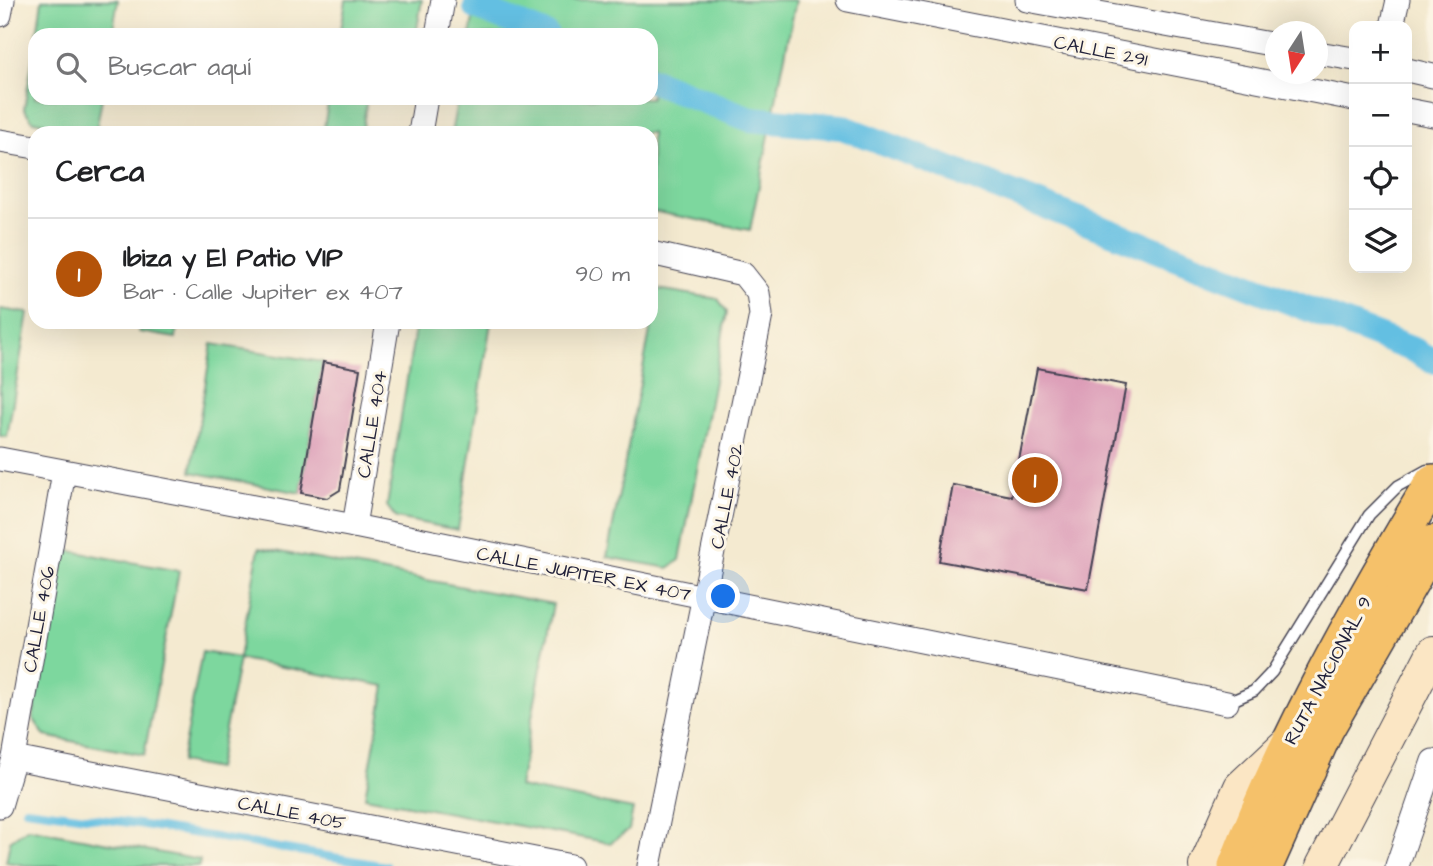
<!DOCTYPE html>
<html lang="es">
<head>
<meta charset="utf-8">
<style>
  body { margin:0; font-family:"Architects Daughter",sans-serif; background:#f2f2f2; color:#202124 }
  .controls { position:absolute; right:21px; top:21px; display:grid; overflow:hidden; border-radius:14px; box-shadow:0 7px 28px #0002 }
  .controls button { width:63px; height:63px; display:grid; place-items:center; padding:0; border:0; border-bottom:2px solid #e0e0e0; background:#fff; color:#202124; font:35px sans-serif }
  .compass { position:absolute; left:1265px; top:21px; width:63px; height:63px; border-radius:50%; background:#fff; box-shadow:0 7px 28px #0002; rotate:192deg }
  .you { position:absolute; left:724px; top:597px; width:24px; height:24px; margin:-18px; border:5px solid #fff; border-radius:50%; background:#1a73e8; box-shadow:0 0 0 10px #1a73e833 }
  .badge { display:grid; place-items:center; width:46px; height:46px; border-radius:50%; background:#b45309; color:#fff; font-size:23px; font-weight:700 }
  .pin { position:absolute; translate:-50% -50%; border:4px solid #fff; box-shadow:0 2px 7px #0006 }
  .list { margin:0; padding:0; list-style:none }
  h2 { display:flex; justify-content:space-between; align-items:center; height:91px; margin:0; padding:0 28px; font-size:30px }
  h2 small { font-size:23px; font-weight:400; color:#757577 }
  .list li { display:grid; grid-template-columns:46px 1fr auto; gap:21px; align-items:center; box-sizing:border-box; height:112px; padding:0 28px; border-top:2px solid #e0e0e0 }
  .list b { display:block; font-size:26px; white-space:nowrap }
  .list p { margin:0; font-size:23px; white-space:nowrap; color:#757577 }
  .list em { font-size:23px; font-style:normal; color:#757577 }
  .icon { flex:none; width:38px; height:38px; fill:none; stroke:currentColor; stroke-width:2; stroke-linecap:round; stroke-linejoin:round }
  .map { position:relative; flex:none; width:1433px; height:866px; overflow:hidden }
  .search { position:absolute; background:#fff; box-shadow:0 7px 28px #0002; left:28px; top:28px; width:630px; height:77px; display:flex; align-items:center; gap:18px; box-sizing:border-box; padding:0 24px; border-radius:21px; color:#757577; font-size:26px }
  .panel { position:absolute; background:#fff; box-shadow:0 7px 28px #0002; left:28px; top:126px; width:630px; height:203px; border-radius:21px }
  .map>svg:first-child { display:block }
  .green { fill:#7dd79e; stroke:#507c6c; stroke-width:2 }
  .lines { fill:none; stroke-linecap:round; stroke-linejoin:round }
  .stream { stroke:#64bfe2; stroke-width:8 }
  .canal { stroke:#64bfe2; stroke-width:26 }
  .building { fill:#dc9cb7 }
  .lane-casing { stroke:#424051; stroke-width:13 }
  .street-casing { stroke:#424051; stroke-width:25 }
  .secondary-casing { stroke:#424051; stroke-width:34 }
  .primary-casing { stroke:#424051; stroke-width:38 }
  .lane { stroke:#fff; stroke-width:10 }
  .street { stroke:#fff; stroke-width:23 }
  .secondary { stroke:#fbe6c4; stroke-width:32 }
  .primary { stroke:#f5c16b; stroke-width:35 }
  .labels { text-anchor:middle; stroke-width:6; stroke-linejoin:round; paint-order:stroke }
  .street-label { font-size:19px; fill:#22223b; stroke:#fcf5e5 }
</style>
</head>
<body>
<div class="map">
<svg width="1433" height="866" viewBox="0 0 1433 866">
  <rect width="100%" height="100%" fill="#fcf5e5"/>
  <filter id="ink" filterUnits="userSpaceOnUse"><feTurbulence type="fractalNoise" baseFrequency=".0143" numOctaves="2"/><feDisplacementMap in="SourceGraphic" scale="14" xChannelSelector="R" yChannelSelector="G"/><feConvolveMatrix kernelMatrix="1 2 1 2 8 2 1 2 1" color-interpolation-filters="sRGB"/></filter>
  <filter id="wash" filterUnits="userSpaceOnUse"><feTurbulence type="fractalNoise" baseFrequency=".00686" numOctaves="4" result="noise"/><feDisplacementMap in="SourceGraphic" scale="28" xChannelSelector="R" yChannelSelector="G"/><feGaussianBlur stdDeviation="1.57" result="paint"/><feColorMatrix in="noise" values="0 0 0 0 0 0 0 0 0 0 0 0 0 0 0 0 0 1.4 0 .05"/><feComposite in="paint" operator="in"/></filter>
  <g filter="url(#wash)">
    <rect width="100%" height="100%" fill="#f4ead0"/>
    <g class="green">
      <path d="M42,0H118L112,35H37Z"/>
      <path d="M346,0H422L416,35H340Z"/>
      <path d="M477,0H796L750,230L651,211V133H451L458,98H651V35H470Z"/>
      <path d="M35,45V98H102L96,131L33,121L24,109Z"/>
      <path d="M329,98H367L362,133H323Z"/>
      <path d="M658,289L718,299L727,312L680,560L668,568L607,557Z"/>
      <path d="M0,309L28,313L7,437L0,436Z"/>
      <path d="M140,322H178L176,338L139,332Z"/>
      <path d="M416,322H491L458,530L396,518L387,506Z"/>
      <path d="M212,344L323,362L301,493L191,472Z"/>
      <path d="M259,548L553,604L519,787L633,809L629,830L610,843L365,797L385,686L239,659L217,769L181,762L202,652L239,658Z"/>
      <path d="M65,550L179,571L144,755L45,736L33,718Z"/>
      <path d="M28,828L200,860L199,866H28L6,862L10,841Z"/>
    </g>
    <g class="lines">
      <path class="stream" d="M26,809L138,824L386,866"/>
      <g class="canal">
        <path d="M476,7L546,35"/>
        <path d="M651,80L750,119L842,127L1416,351L1433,361"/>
      </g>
    </g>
    <g id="blocks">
      <g class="building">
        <path d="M323,362L360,369L340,490L327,498L301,493Z"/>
        <path d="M1037,368L1126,385L1088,589L939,561L953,485L1012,496Z"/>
      </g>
    </g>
  </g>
  <g filter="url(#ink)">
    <use href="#blocks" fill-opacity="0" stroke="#424051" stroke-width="2"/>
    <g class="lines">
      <g class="lane-casing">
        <path id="lane" d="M1227,703L1254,691L1272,672L1369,515L1398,486L1427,470"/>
      </g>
      <g class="street-casing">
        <g id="street">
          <path d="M848,0L1354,99"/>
          <path d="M1027,0L1276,45"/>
          <path d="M0,15L3,0"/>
          <path d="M1392,26L1398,0"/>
          <path d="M437,35L443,0"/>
          <path d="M1318,53L1354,59"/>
          <path d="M1407,70L1433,76"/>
          <path d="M1407,110L1433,115"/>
          <path d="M420,133L426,98"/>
          <path d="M0,141L35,147"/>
          <path d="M0,459L354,526L1227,703"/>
          <path d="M354,526L388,322"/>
          <path d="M14,758L571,866"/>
          <path d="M0,806L14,758L64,472"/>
          <path d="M649,866L761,315L758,293L743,274L651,253"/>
          <path d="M1397,866L1433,761"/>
        </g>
      </g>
      <g class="secondary-casing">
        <g id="secondary">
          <path d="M1205,866L1240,787L1290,740"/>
          <path d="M1322,866L1433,652"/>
        </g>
      </g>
      <g class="primary-casing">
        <g id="primary">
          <path d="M1236,866C1288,731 1359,606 1433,482"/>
          <path d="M1265,866L1326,729L1433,543"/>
        </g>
      </g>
      <use href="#lane" class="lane"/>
      <use href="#street" class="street"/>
      <use href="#secondary" class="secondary"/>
      <use href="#primary" class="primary"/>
    </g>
  </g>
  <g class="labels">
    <g class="street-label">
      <text transform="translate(1101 50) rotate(11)" y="7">CALLE 291</text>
      <text transform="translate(371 424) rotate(-81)" y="7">CALLE 404</text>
      <text transform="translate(726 496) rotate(-79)" y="7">CALLE 402</text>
      <text transform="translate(584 573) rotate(11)" y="7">CALLE JUPITER EX 407</text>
      <text transform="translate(38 619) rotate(-80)" y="7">CALLE 406</text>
      <text transform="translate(1327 670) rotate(-62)" y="7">RUTA NACIONAL 9</text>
      <text transform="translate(292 812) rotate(11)" y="7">CALLE 405</text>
    </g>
  </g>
</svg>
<div class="controls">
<button>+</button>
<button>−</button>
<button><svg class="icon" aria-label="locate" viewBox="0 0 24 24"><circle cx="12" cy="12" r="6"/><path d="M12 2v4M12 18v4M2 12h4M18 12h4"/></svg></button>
<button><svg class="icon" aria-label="layers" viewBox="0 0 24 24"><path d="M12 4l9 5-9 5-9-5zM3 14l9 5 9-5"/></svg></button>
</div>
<svg class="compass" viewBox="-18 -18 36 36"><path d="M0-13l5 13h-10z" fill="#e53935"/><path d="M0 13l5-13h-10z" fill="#757577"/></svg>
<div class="you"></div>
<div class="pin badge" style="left:1035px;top:480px">1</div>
<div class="search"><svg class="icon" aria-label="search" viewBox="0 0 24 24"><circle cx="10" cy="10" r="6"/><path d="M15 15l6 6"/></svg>Buscar aquí</div>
<section class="panel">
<h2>Cerca<small></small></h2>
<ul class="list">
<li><span class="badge">1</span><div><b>Ibiza y El Patio VIP</b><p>Bar · Calle Jupiter ex 407</p></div><em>90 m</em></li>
</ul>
</section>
</div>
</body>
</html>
